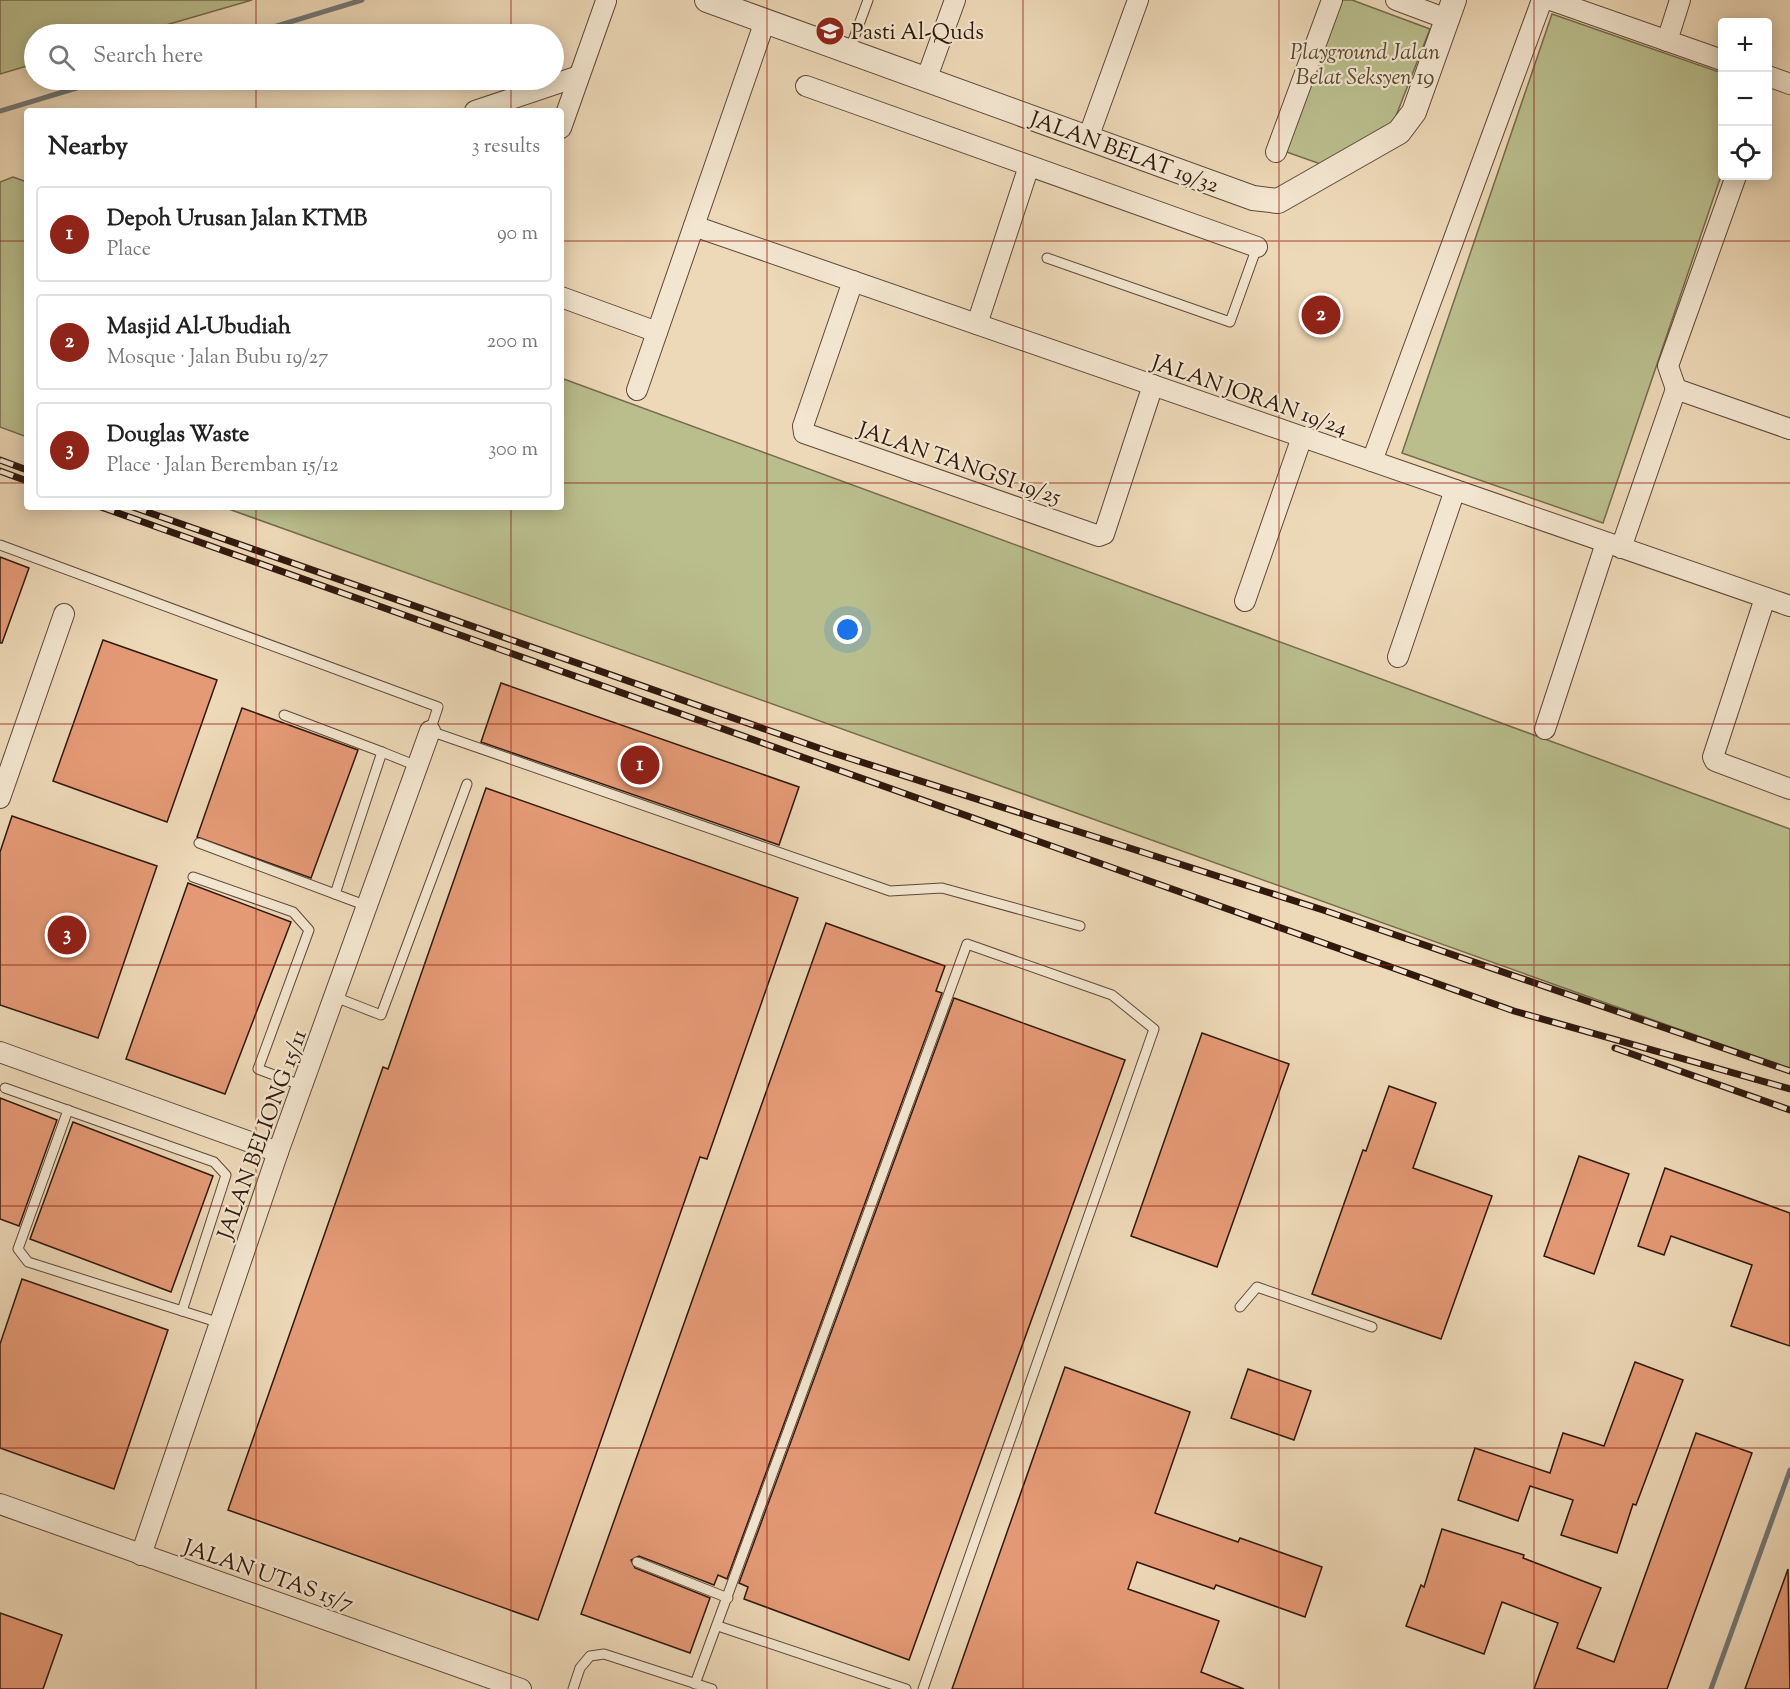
<!DOCTYPE html>
<html lang="en">
<head>
<meta charset="utf-8">
<style>
  body { margin:0; font-family:"Sorts Mill Goudy",serif; background:#f6f6f6; color:#222 }
  .controls { position:absolute; right:18px; top:18px; display:grid; overflow:hidden; border-radius:6px; box-shadow:0 3px 15px #0003 }
  .controls button { width:54px; height:54px; display:grid; place-items:center; padding:0; border:0; border-bottom:2px solid #e0e0e0; background:#fff; color:#222; font:30px sans-serif }
  .you { position:absolute; left:848px; top:630px; width:21px; height:21px; margin:-15px; border:4px solid #fff; border-radius:50%; background:#1a73e8; box-shadow:0 0 0 9px #1a73e833 }
  .badge { display:grid; place-items:center; width:39px; height:39px; border-radius:50%; background:#8f2418; color:#fff; font-size:20px; font-weight:700 }
  .pin { position:absolute; translate:-50% -50%; border:3px solid #fff; box-shadow:0 2px 6px #0006 }
  .list { margin:0; padding:0; list-style:none }
  h2 { display:flex; justify-content:space-between; align-items:center; height:78px; margin:0; padding:0 24px; font-size:26px }
  h2 small { font-size:20px; font-weight:400; color:#767676 }
  .list li { display:grid; grid-template-columns:39px 1fr auto; gap:18px; align-items:center; box-sizing:border-box; height:96px; margin:0 12px 12px; padding:0 12px; border:2px solid #e0e0e0; border-radius:6px }
  .list b { display:block; font-size:22px; white-space:nowrap }
  .list p { margin:0; font-size:20px; white-space:nowrap; color:#767676 }
  .list em { font-size:20px; font-style:normal; color:#767676 }
  .icon { flex:none; width:33px; height:33px; fill:none; stroke:currentColor; stroke-width:2; stroke-linecap:round; stroke-linejoin:round }
  .map { position:relative; flex:none; width:1790px; height:1689px; overflow:hidden }
  .search { position:absolute; background:#fff; box-shadow:0 3px 15px #0003; left:24px; top:24px; width:540px; height:66px; display:flex; align-items:center; gap:15px; box-sizing:border-box; padding:0 21px; border-radius:33px; color:#767676; font-size:22px }
  .panel { position:absolute; background:#fff; box-shadow:0 3px 15px #0003; left:24px; top:108px; width:540px; height:402px; border-radius:6px }
  .map>svg:first-child { display:block }
  .green { fill:#babe8d; stroke:#756b4d; stroke-width:1.5 }
  .lines { fill:none; stroke-linecap:round; stroke-linejoin:round }
  .stream { stroke:#737775; stroke-width:5 }
  .building { fill:#e59a76; stroke:#30180d; stroke-width:1.5 }
  .service-casing { stroke:#5f4838; stroke-width:11 }
  .minor-casing { stroke:#5f4838; stroke-width:22 }
  .tertiary-casing { stroke:#5f4838; stroke-width:26 }
  .service { stroke:#f3e6d0; stroke-width:9 }
  .minor { stroke:#f3e6d0; stroke-width:20 }
  .tertiary { stroke:#f3e6d0; stroke-width:24 }
  .rail-casing { stroke:#30180d; stroke-width:7 }
  .rail { stroke:#f3e6d0; stroke-width:4.5; stroke-dasharray:14; stroke-linecap:butt }
  .grid { fill:none; stroke:#8f2418; stroke-width:1.5; stroke-opacity:0.55 }
  .labels { text-anchor:middle; stroke-width:4.5; stroke-linejoin:round; paint-order:stroke }
  .poi-label { font-size:22px; fill:#30180d; stroke:#f3e6d0; text-anchor:start }
  .park-label { font-size:22px; font-style:italic; fill:#594a33; stroke:#f3e6d0 }
  .street-label { font-size:22px; fill:#30180d; stroke:#f3e6d0 }
</style>
</head>
<body>
<div class="map">
<svg width="1790" height="1689" viewBox="0 0 1790 1689">
  <rect width="100%" height="100%" fill="#edd8b7"/>
  <filter id="stains"><feTurbulence type="fractalNoise" baseFrequency=".00333" numOctaves="4"/><feColorMatrix values="0 0 0 0 .2 0 0 0 0 .09 0 0 0 0 .02 0 0 0 .5 -.17"/></filter>
  <radialGradient id="worn" r=".72"><stop offset=".6" stop-color="#630" stop-opacity="0"/><stop offset="1" stop-color="#630" stop-opacity=".3"/></radialGradient>
  <g class="green">
    <path d="M0,0H252L135,34H34V64L0,74Z"/>
    <path d="M1336,0H1352L1430,29L1392,126L1326,166L1281,150Z"/>
    <path d="M1552,14L1722,73V173L1603,523L1402,453Z"/>
    <path d="M13,177L27,182V437L0,427V182Z"/>
    <path d="M561,378L1790,829V1069L223,507H561Z"/>
  </g>
  <g class="lines">
    <g class="stream">
      <path d="M250,34L362,0"/>
      <path d="M0,111L103,80"/>
      <path d="M1711,1689L1790,1470"/>
    </g>
  </g>
  <g class="building">
    <path d="M0,557L29,568L2,643H0Z"/>
    <path d="M103,640L217,680L167,822L53,781Z"/>
    <path d="M501,683L799,787L779,845L481,742Z"/>
    <path d="M242,708L358,750L311,878L197,837Z"/>
    <path d="M486,788L798,898L707,1159L700,1157L538,1620L228,1510L383,1067L388,1069Z"/>
    <path d="M12,816L157,866L98,1038L0,1005V852Z"/>
    <path d="M188,883L291,922L225,1094L126,1059Z"/>
    <path d="M826,923L945,966L936,991L942,993L727,1579L718,1575L714,1585L639,1556L631,1560L635,1568L710,1598L690,1653L581,1614Z"/>
    <path d="M954,998L1125,1060L909,1660L744,1599L748,1587L739,1583Z"/>
    <path d="M1202,1033L1289,1064L1217,1267L1131,1236Z"/>
    <path d="M1389,1086L1436,1103L1413,1168L1492,1196L1441,1339L1312,1294L1363,1150L1366,1151Z"/>
    <path d="M0,1098L57,1120L19,1226L0,1219Z"/>
    <path d="M73,1122L213,1176L171,1292L30,1239Z"/>
    <path d="M1579,1156L1629,1174L1594,1274L1544,1256Z"/>
    <path d="M1665,1168L1790,1213V1346L1731,1326L1752,1265L1671,1236L1664,1255L1638,1246Z"/>
    <path d="M22,1279L168,1330L114,1489L0,1448V1344Z"/>
    <path d="M1635,1362L1683,1380L1636,1505L1633,1504L1617,1553L1561,1535L1573,1500L1530,1486L1518,1521L1458,1500L1475,1448L1550,1473L1563,1433L1604,1446Z"/>
    <path d="M1065,1367L1190,1412L1155,1513L1238,1542L1240,1538L1322,1567L1305,1617L1216,1585L1214,1589L1137,1562L1128,1589L1219,1621L1201,1672L1244,1689H952Z"/>
    <path d="M1248,1369L1311,1391L1294,1440L1231,1418Z"/>
    <path d="M1696,1433L1752,1453L1667,1689H1534L1558,1623L1502,1602L1484,1654L1406,1626L1421,1585L1424,1587L1442,1529L1524,1555L1523,1558L1601,1588L1577,1648L1614,1662Z"/>
    <path d="M1788,1569L1790,1689H1745Z"/>
    <path d="M0,1613L62,1635L43,1689H0Z"/>
  </g>
  <g class="lines">
    <g class="service-casing">
      <g id="service">
        <path d="M850,49L868,0"/>
        <path d="M1047,258L1230,322L1257,247"/>
        <path d="M0,545L438,707L430,731L890,891L942,888L1080,926"/>
        <path d="M284,715L382,752"/>
        <path d="M199,843L367,906"/>
        <path d="M193,877L293,912L309,930L258,1069L303,1086"/>
        <path d="M335,894L382,752L417,766"/>
        <path d="M335,997L381,1015L467,784"/>
        <path d="M5,1088L214,1162L226,1175L182,1311"/>
        <path d="M68,1110L18,1249L28,1262L220,1323"/>
        <path d="M1240,1307L1257,1287L1372,1327"/>
        <path d="M637,1562L728,1598"/>
        <path d="M718,1626L906,1689"/>
        <path d="M695,1684L967,944L1112,995L1154,1029L923,1689"/>
        <path d="M573,1689L580,1668L590,1656L604,1654L712,1689"/>
      </g>
    </g>
    <g class="minor-casing">
      <g id="minor">
        <path d="M1396,0L1447,19"/>
        <path d="M1551,0L1722,60"/>
        <path d="M1667,41L1680,0"/>
        <path d="M1768,76L1790,84"/>
        <path d="M926,80L955,0"/>
        <path d="M806,86L1257,247"/>
        <path d="M475,111L579,76"/>
        <path d="M561,128L606,1"/>
        <path d="M1088,138L1138,0"/>
        <path d="M1276,152L1332,0"/>
        <path d="M694,226L1790,606"/>
        <path d="M853,281L803,426L804,433L1099,536L1104,534L1153,385"/>
        <path d="M561,297L657,332"/>
        <path d="M977,324L1029,166"/>
        <path d="M1676,389L1668,366L1736,176"/>
        <path d="M1676,389L1790,429"/>
        <path d="M637,390L765,21"/>
        <path d="M1372,461L1542,0"/>
        <path d="M1621,548L1676,389"/>
        <path d="M1765,598L1713,757L1715,761L1790,789"/>
        <path d="M1245,601L1302,437"/>
        <path d="M1398,657L1455,490"/>
        <path d="M1545,729L1606,543"/>
        <path d="M0,798L64,614"/>
        <path d="M0,1052L278,1152"/>
        <path d="M0,1504L521,1689"/>
        <path d="M141,1555L278,1152L430,731"/>
      </g>
    </g>
    <g class="tertiary-casing">
      <path id="tertiary" d="M707,0L1253,198L1278,201L1399,132L1414,112L1454,0"/>
    </g>
    <use href="#service" class="service"/>
    <use href="#minor" class="minor"/>
    <use href="#tertiary" class="tertiary"/>
    <g class="rail-casing">
      <g id="rail">
        <path d="M0,460L27,470"/>
        <path d="M0,471L27,481"/>
        <path d="M101,507L1514,1011L1790,1089"/>
        <path d="M133,507L830,752L1323,910L1790,1071"/>
        <path d="M1615,1048L1790,1110"/>
      </g>
    </g>
    <use href="#rail" class="rail"/>
  </g>
  <path class="grid" d="M256,0V34M511,0V34M767,0V1689M1023,0V1689M1279,0V1689M1534,0V1689M256,80V111M511,80V111M0,241H27M561,241H1790M0,483H27M561,483H1790M256,507V1689M511,507V1689M0,724H1790M0,965H1790M0,1206H1790M0,1448H1790"/>
  <defs>
    <g id="school-disc" transform="scale(1.5)"><circle r="9.5" fill="#8f2418" stroke="#f3e6d0"/><path d="M0-5L7-2L0 1L-7-2ZM-4 1L0 2.5L4 1V4Q0 6-4 4Z" fill="#fff"/></g>
  </defs>
  <g fill-rule="evenodd">
    <use href="#school-disc" x="830" y="31"/>
  </g>
  <g class="labels">
    <g class="poi-label">
      <text x="851" y="39">Pasti Al-Quds</text>
    </g>
    <g class="park-label">
      <text x="1365" y="59">Playground Jalan<tspan x="1365" dy="25">Belat Seksyen 19</tspan></text>
    </g>
    <g class="street-label">
      <text transform="translate(1125 151) rotate(20)" y="8">JALAN BELAT 19/32</text>
      <text transform="translate(1250 394) rotate(19)" y="8">JALAN JORAN 19/24</text>
      <text transform="translate(960 462) rotate(19)" y="8">JALAN TANGSI 19/25</text>
      <text transform="translate(261 1134) rotate(-70)" y="8">JALAN BELIONG 15/11</text>
      <text transform="translate(269 1574) rotate(19)" y="8">JALAN UTAS 15/7</text>
    </g>
  </g>
  <rect width="100%" height="100%" filter="url(#stains)"/>
  <rect width="100%" height="100%" fill="url(#worn)"/>
</svg>
<div class="controls">
<button>+</button>
<button>−</button>
<button><svg class="icon" aria-label="locate" viewBox="0 0 24 24"><circle cx="12" cy="12" r="6"/><path d="M12 2v4M12 18v4M2 12h4M18 12h4"/></svg></button>
</div>
<div class="you"></div>
<div class="pin badge" style="left:640px;top:765px">1</div>
<div class="pin badge" style="left:1321px;top:315px">2</div>
<div class="pin badge" style="left:67px;top:935px">3</div>
<div class="search"><svg class="icon" aria-label="search" viewBox="0 0 24 24"><circle cx="10" cy="10" r="6"/><path d="M15 15l6 6"/></svg>Search here</div>
<section class="panel">
<h2>Nearby<small>3 results</small></h2>
<ul class="list">
<li><span class="badge">1</span><div><b>Depoh Urusan Jalan KTMB</b><p>Place</p></div><em>90 m</em></li>
<li><span class="badge">2</span><div><b>Masjid Al-Ubudiah</b><p>Mosque · Jalan Bubu 19/27</p></div><em>200 m</em></li>
<li><span class="badge">3</span><div><b>Douglas Waste</b><p>Place · Jalan Beremban 15/12</p></div><em>300 m</em></li>
</ul>
</section>
</div>
</body>
</html>
